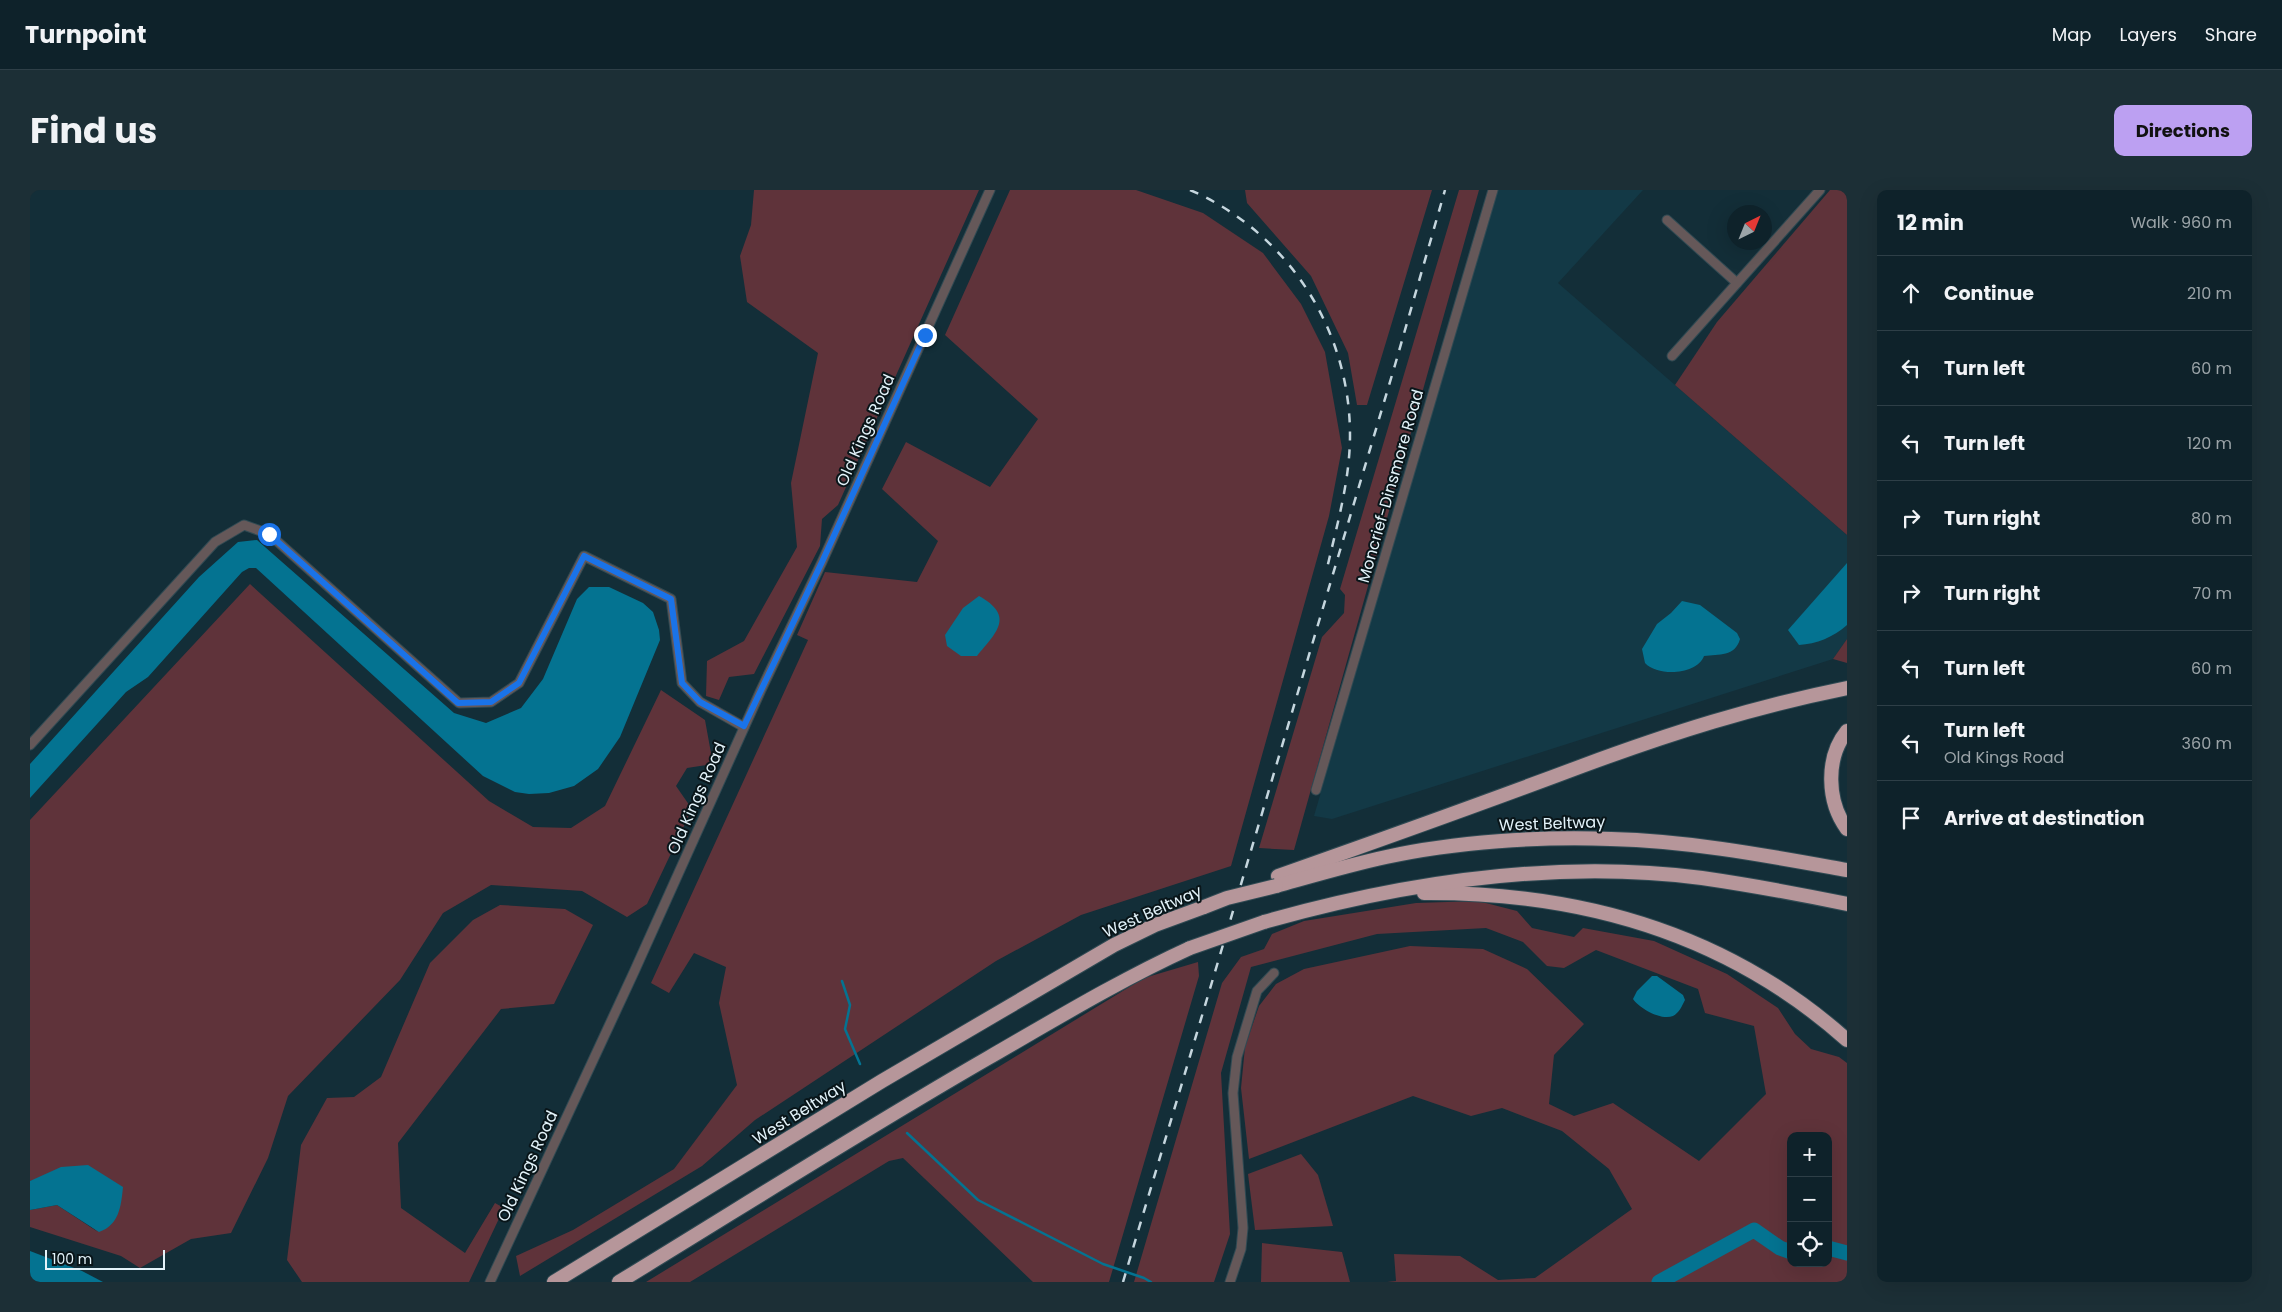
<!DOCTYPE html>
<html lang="en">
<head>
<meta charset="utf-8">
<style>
  body { margin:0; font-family:Poppins,sans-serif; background:#1c2f36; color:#f1f3f6 }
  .controls { position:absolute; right:15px; bottom:15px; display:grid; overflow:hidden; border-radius:10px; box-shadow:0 5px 20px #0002 }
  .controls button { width:45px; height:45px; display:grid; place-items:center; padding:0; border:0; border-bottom:1px solid #2e3f47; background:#0e222a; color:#f1f3f6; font:25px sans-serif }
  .compass { position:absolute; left:1697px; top:15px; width:45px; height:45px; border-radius:50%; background:#0e222a; box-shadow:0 5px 20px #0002; rotate:43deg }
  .scale { position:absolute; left:15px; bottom:12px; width:120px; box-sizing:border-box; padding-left:5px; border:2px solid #e3f3fa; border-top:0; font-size:14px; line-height:18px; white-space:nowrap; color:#e3f3fa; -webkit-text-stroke:4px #091519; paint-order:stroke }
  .stop { position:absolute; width:15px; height:15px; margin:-11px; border:4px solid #1a73e8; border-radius:50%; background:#fff }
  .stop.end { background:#1a73e8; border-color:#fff; box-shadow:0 1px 5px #0008 }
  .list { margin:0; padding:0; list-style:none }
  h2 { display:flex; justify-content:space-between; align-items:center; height:65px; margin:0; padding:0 20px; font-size:21px }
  h2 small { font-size:16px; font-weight:400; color:#9ba4a8 }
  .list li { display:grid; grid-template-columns:32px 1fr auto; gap:15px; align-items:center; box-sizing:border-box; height:75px; padding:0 20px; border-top:1px solid #2e3f47 }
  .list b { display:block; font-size:19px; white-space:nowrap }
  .list p { margin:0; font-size:16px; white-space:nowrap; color:#9ba4a8 }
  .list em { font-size:16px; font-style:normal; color:#9ba4a8 }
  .icon { flex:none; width:28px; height:28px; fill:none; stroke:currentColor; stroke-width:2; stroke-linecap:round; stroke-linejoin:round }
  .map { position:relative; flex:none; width:1817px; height:1092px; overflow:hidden; border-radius:10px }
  header { display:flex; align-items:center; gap:30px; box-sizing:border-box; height:70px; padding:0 25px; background:#0e222a; border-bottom:1px solid #2e3f47 }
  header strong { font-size:24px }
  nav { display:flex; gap:28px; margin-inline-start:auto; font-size:18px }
  .intro { display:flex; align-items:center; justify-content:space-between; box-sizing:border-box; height:120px; padding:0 30px }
  h1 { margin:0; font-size:35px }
  .button { padding:12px 22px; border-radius:10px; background:#bca0f2; color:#111; font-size:18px; font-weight:700 }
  main { display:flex; gap:30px; padding:0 30px }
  aside { flex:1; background:#0e222a; border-radius:10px; box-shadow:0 5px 20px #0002 }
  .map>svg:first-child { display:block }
  .built { fill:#133946 }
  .green { fill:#5f333a; fill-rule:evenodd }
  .water { fill:#047391 }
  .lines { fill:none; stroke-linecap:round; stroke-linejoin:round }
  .stream { stroke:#047391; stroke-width:2.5 }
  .river { stroke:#047391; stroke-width:15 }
  .minor-casing { stroke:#304a53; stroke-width:11 }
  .highway-casing { stroke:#304a53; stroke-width:16 }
  .minor { stroke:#655859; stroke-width:9 }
  .highway { stroke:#b6969a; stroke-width:14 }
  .rail { stroke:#c5d6de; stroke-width:2.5; stroke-dasharray:9 9; stroke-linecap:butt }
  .highway-bridge-casing { stroke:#304a53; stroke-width:16; stroke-linecap:butt }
  .highway-bridge { stroke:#b6969a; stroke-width:14 }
  .route { stroke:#1a73e8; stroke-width:6 }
  .labels { text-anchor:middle; stroke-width:4; stroke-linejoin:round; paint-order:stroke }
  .street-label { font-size:16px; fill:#e3f3fa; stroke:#091519 }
</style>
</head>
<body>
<header>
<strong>Turnpoint</strong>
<nav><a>Map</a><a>Layers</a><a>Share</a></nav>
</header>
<div class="intro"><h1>Find us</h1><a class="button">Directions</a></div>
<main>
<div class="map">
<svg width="1817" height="1092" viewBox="0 0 1817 1092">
  <rect width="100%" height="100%" fill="#132e38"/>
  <path class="built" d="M1467,0H1613L1528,93L1817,345V449L1803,469L1302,629L1284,626Z"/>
  <g class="green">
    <path d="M724,0H949L808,315L792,329L790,356L724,484L699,487L689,510L676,506L677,471L714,451L767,357L761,293L788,163L717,112L710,66L721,35Z"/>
    <path d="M980,0H1106L1173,23L1233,63L1271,114L1295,162L1312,258L1299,326L1201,676L1051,725L966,771L725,930L672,976L490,1086L486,1066L543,1040L644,979L707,895L689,813L696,777L664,763L639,803L621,793L778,450L767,445L795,382L887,392L908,351L852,299L876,252L960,297L1008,229L915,145Z"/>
    <path d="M1215,0H1402L1337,215H1327L1318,163L1281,86L1217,13Z"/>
    <path d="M1429,0H1449L1264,660L1229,658L1292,447L1314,423L1315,405L1310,399Z"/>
    <path d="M1800,0H1817V345L1645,195L1687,132Z"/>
    <path d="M220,394L459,611L503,637L541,638L575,616L631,500L675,530L683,574L657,578L646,596L662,619L617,714L597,727L552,701L461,695L413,723L370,790L258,906L238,968L201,1043L161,1049L110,1078L91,1066L0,1037V1020L27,1015L68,1042L5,990L0,991V630Z"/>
    <path d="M1817,449V473L1803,469Z"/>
    <path d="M1448,711L1487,721L1502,738L1544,747L1553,738L1624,751L1697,784L1748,818L1765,844L1781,859L1809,867L1817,873V1092H1357L1366,1091L1364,1064L1430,1066L1468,1090L1505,1088L1602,1019L1579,979L1532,941L1472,918L1441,926L1383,906L1219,969L1211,898L1215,857L1229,816L1246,794L1274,779L1380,756L1453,759L1497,779L1554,834L1524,865L1519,914L1544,926L1583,913L1669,971L1736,904L1724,836L1675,823L1668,799L1566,760L1534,778L1517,776L1493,752L1456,738L1347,744L1221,777L1191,883L1200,1044L1184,1092H1104L1192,793L1211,767L1234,759L1242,744L1274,731L1386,713ZM1761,946H1798V1073H1761Z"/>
    <path d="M470,715L535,719L563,735L524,814L471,819L368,953L371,1018L435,1063L465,1013L474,1018L439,1092H272L257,1070L271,955L297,908L324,907L351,887L400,773L443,730Z"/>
    <path d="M1168,772L1169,786L1079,1092H1003L873,968L859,971L660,1092H616L1114,788Z"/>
    <path d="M1271,964L1288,985L1303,1036L1225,1040L1218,984Z"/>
    <path d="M1232,1053L1312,1062L1320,1092H1231Z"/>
  </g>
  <g class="water">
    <path d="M227,350L424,523L456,533L491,518L513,489L547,409L559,397H579L613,413L623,422L629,440L630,450L590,547L568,579L544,596L519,603L499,604L485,602L453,586L226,378H219L212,382L118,487L96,502L0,608V574L169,387L208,352Z"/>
    <path d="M1817,373V435C1804,447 1786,454 1769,455L1758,440Z"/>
    <path d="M949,406C985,426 967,442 947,466H931L917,456L915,445L933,418Z"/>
    <path d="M1652,411L1670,415L1707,443L1710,449C1705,467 1689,464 1674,466C1667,485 1628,487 1615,473L1612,459L1627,434L1641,423Z"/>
    <path d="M1622,786H1627L1653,805L1655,810C1652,816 1649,823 1643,826C1631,831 1609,818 1603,809L1607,801Z"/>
    <path d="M58,975L93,997C91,1017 89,1035 69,1042L27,1015L0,1020V991L31,977Z"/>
    <path d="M0,1061L52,1081L73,1092H0Z"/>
  </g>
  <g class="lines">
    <g class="stream">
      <path d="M812,791L820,815L815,839L830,874"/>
      <path d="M877,943L948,1010L1073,1074L1114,1088L1121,1092"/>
    </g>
    <g class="river">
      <path d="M1798,1058L1817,1063"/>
      <path d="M1629,1092L1724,1040L1750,1058L1761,1062"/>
    </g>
    <g class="minor-casing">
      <g id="minor">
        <path d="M1637,30L1707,93"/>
        <path d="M1642,166L1790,0"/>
        <path d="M0,555L185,352L214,335L239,344L429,513L461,512L489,493L554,366L641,409L652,493L670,512L714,537"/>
        <path d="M1286,600L1463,0"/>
        <path d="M460,1092L604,782L731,500L792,372L960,0"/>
        <path d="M1200,1092L1211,1059L1213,1038L1203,903L1207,867L1227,801L1244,783"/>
      </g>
    </g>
    <g class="highway-casing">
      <g id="highway">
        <path d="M1817,541C1795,568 1797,612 1817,639"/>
        <path d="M1248,686C1350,650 1451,614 1552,576C1641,543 1723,517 1817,498"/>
        <path d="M1246,696C1282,686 1319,675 1356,667C1424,652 1512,646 1581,649C1661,651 1739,666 1817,680"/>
        <path d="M1394,703C1551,702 1698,744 1817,850"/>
        <path d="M1234,732C1375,692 1525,669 1672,688C1720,695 1769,704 1817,714"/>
        <path d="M524,1092L852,891L1084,755L1125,735L1174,717"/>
        <path d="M589,1092C712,1017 833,940 958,868C1024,830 1090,790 1160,758"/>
      </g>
    </g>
    <use href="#minor" class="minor"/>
    <use href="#highway" class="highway"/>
    <g class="rail">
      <path d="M1160,0C1257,42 1320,139 1320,245C1320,292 1306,338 1296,383"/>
      <path d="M1093,1092L1365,175L1415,0"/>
    </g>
    <g class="highway-bridge-casing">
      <g id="highway-bridge">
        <path d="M1174,717L1197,708L1246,696"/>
        <path d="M1160,758L1234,732"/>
      </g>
    </g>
    <use href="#highway-bridge" class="highway-bridge"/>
  </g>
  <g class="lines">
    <path class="route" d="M239,344L428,513L461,512L489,493L554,366L641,409L652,493L670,512L714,536L792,372L895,145"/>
  </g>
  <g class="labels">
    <g class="street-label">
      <text transform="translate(835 240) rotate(-66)" y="6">Old Kings Road</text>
      <text transform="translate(1360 296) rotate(-74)" y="6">Moncrief-Dinsmore Road</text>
      <text transform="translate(666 608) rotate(-66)" y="6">Old Kings Road</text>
      <text transform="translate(1522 633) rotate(-2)" y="6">West Beltway</text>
      <text transform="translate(1122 721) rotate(-24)" y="6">West Beltway</text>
      <text transform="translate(769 922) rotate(-32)" y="6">West Beltway</text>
      <text transform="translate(497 976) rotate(-65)" y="6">Old Kings Road</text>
    </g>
  </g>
</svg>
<div class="controls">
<button>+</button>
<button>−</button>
<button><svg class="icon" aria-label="locate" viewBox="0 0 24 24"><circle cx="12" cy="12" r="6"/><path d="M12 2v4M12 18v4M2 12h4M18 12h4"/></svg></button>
</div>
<svg class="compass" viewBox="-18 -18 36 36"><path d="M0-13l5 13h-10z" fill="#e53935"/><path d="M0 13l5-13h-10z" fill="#9ba4a8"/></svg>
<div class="scale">100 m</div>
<div class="stop" style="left:239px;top:344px"></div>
<div class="stop end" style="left:895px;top:145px"></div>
</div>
<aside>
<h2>12 min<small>Walk · 960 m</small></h2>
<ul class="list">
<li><svg class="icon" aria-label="ahead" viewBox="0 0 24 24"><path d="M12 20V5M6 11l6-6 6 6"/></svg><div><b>Continue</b></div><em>210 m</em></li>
<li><svg class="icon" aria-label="left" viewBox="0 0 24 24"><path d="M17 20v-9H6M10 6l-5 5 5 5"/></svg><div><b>Turn left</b></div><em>60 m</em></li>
<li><svg class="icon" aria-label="left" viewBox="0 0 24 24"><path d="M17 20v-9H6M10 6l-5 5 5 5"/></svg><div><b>Turn left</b></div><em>120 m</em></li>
<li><svg class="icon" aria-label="right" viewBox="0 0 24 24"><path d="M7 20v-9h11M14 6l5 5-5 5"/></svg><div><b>Turn right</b></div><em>80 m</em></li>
<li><svg class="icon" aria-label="right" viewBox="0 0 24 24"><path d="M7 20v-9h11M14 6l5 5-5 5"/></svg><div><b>Turn right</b></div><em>70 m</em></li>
<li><svg class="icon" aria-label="left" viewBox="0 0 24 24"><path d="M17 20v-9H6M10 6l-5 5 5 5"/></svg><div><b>Turn left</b></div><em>60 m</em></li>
<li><svg class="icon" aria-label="left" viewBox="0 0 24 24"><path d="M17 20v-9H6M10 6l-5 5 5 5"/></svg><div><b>Turn left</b><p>Old Kings Road</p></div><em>360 m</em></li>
<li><svg class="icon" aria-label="arrive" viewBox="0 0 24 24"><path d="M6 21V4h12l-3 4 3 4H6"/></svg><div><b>Arrive at destination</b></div></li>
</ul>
</aside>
</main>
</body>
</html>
